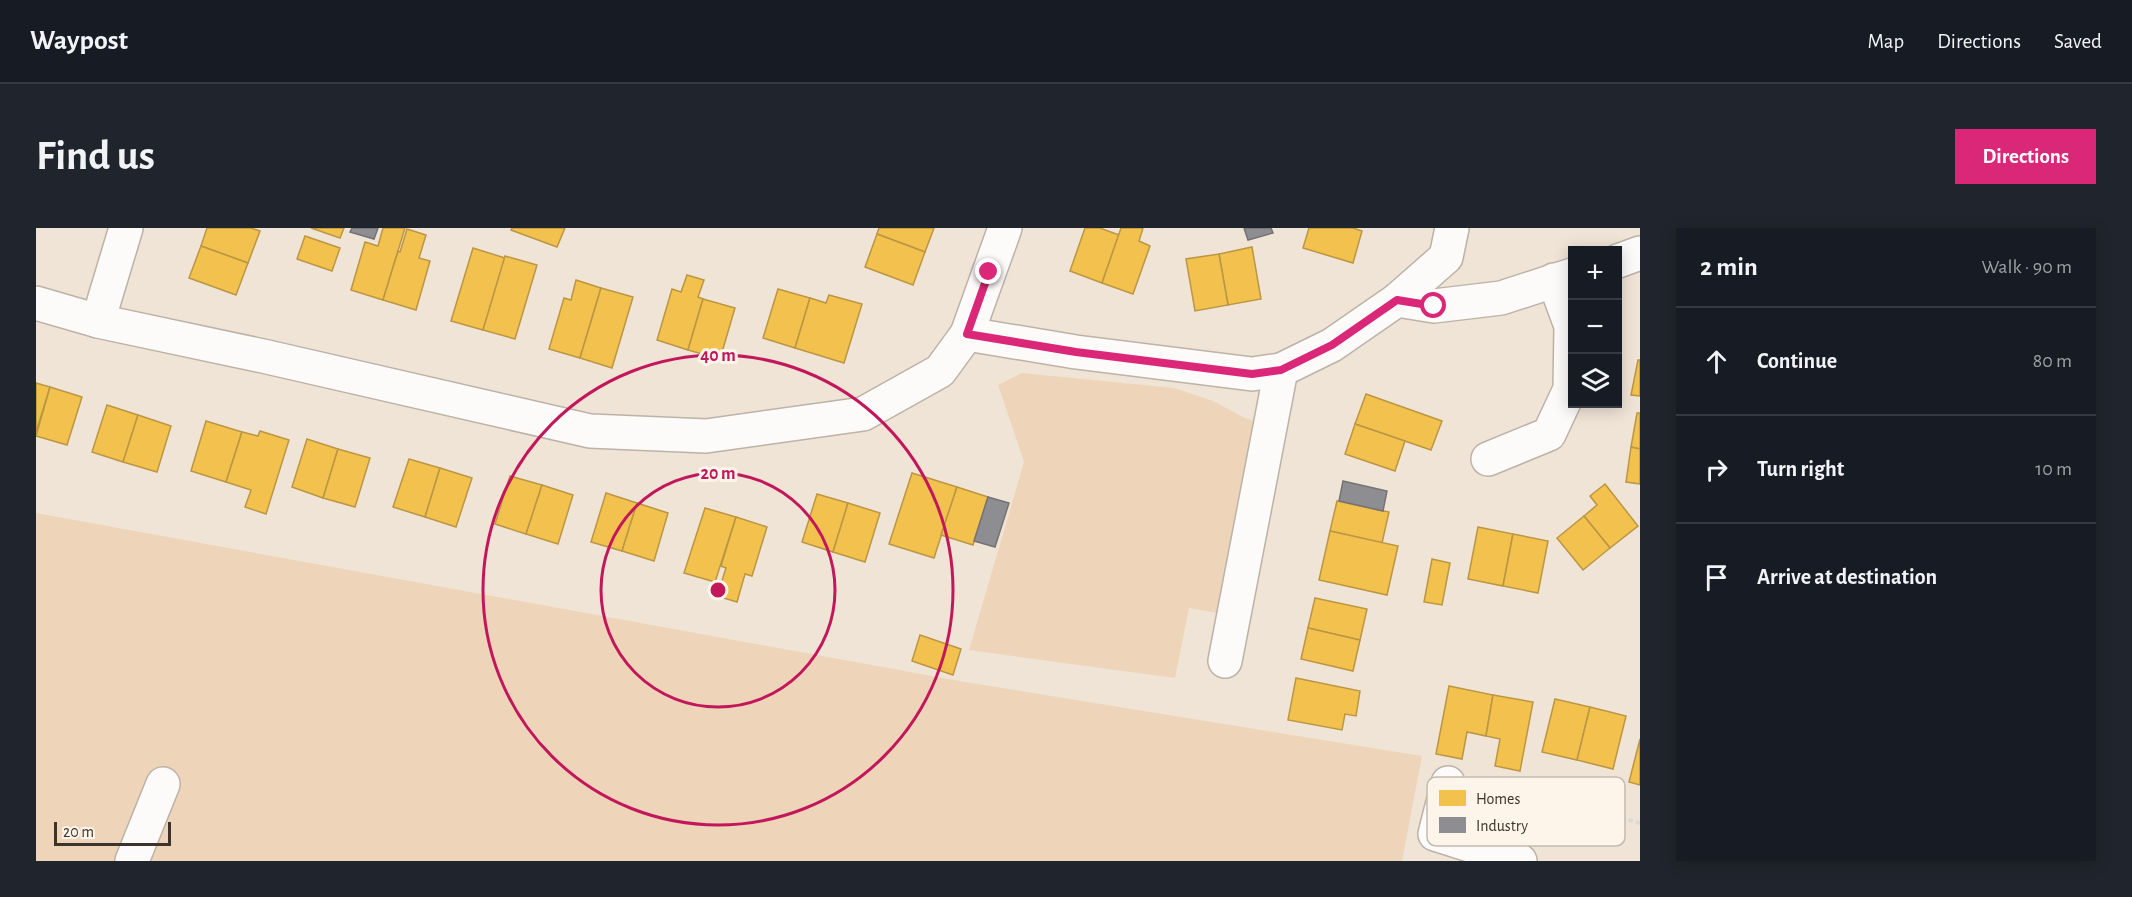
<!DOCTYPE html>
<html lang="en">
<head>
<meta charset="utf-8">
<style>
  body { margin:0; font-family:"Alegreya Sans",sans-serif; background:#20242c; color:#f1f3f6 }
  .controls { position:absolute; right:18px; top:18px; display:grid; overflow:hidden; border-radius:0px; box-shadow:0 3px 15px #0003 }
  .controls button { width:54px; height:54px; display:grid; place-items:center; padding:0; border:0; border-bottom:2px solid #363941; background:#171b24; color:#f1f3f6; font:30px sans-serif }
  .scale { position:absolute; left:18px; bottom:15px; width:117px; box-sizing:border-box; padding-left:6px; border:3px solid #3c332a; border-top:0; font-size:16px; line-height:21px; white-space:nowrap; color:#3c332a; -webkit-text-stroke:4px #fdf4ea; paint-order:stroke }
  .stop { position:absolute; width:18px; height:18px; margin:-14px; border:4px solid #db2777; border-radius:50%; background:#fff }
  .stop.end { background:#db2777; border-color:#fff; box-shadow:0 2px 6px #0008 }
  .list { margin:0; padding:0; list-style:none }
  h2 { display:flex; justify-content:space-between; align-items:center; height:78px; margin:0; padding:0 24px; font-size:26px }
  h2 small { font-size:20px; font-weight:400; color:#9ea1a6 }
  .list li { display:grid; grid-template-columns:39px 1fr auto; gap:18px; align-items:center; box-sizing:border-box; height:108px; padding:0 24px; border-top:2px solid #363941 }
  .list b { display:block; font-size:22px; white-space:nowrap }
  .list em { font-size:20px; font-style:normal; color:#9ea1a6 }
  .icon { flex:none; width:33px; height:33px; fill:none; stroke:currentColor; stroke-width:2; stroke-linecap:round; stroke-linejoin:round }
  .map { position:relative; flex:none; width:1604px; height:633px; overflow:hidden; border-radius:0px }
  header { display:flex; align-items:center; gap:36px; box-sizing:border-box; height:84px; padding:0 30px; background:#171b24; border-bottom:2px solid #363941 }
  header strong { font-size:28px }
  nav { display:flex; gap:33px; margin-inline-start:auto; font-size:21px }
  .intro { display:flex; align-items:center; justify-content:space-between; box-sizing:border-box; height:144px; padding:0 36px }
  h1 { margin:0; font-size:42px }
  .button { padding:15px 27px; border-radius:0px; background:#db2777; color:#fff; font-size:21px; font-weight:700 }
  main { display:flex; gap:36px; padding:0 36px }
  aside { flex:1; background:#171b24; border-radius:0px; box-shadow:0 3px 15px #0003 }
  .map>svg:first-child { display:block }
  .green { fill:#eed5b9 }
  .homes { fill:#f2c14e; stroke:#bb9643; stroke-width:1.5 }
  .industry { fill:#8d8d92; stroke:#757273; stroke-width:1.5 }
  .lines { fill:none; stroke-linecap:round; stroke-linejoin:round }
  .street-casing { stroke:#bcb2a8; stroke-width:36 }
  .path { stroke:#dcd8d4; stroke-width:4; stroke-dasharray:4.5 3; stroke-linecap:butt }
  .street { stroke:#fdfbf9; stroke-width:33 }
  .route { stroke:#db2777; stroke-width:8 }
  .ring { fill:none; stroke:#c2185b; stroke-width:3 }
  .key { fill:#fdf4ea; stroke:#c3bab0; stroke-width:1.5 }
  .key-label { font-size:16px; fill:#3c332a }
  .centre { fill:#c2185b; stroke:#fdf4ea; stroke-width:3 }
  .ring-label { font-size:18px; text-anchor:middle; font-weight:bold; fill:#c2185b; stroke:#fdf4ea; stroke-width:6; stroke-linejoin:round; paint-order:stroke }
</style>
</head>
<body>
<header>
<strong>Waypost</strong>
<nav><a>Map</a><a>Directions</a><a>Saved</a></nav>
</header>
<div class="intro"><h1>Find us</h1><a class="button">Directions</a></div>
<main>
<div class="map">
<svg width="1604" height="633" viewBox="0 0 1604 633">
  <rect width="100%" height="100%" fill="#f0e4d6"/>
  <g class="green">
    <path d="M986,145L1138,160L1177,173L1207,189L1218,193L1221,203L1182,385L1153,380L1139,450L933,422L988,234L962,157Z"/>
    <path d="M0,285L929,454L1386,528L1366,633H0Z"/>
  </g>
  <g class="homes">
    <path d="M171,0H215L224,3L212,35L165,18Z"/>
    <path d="M275,0H308L304,10Z"/>
    <path d="M347,0H369L347,72L315,62L329,14L342,18Z"/>
    <path d="M476,0H529L521,19L475,2Z"/>
    <path d="M843,0H898L889,24L841,6Z"/>
    <path d="M1049,0H1064L1083,7L1066,55L1034,43Z"/>
    <path d="M1085,0H1107L1103,13L1114,18L1097,66L1066,55Z"/>
    <path d="M1273,0H1317L1326,3L1317,35L1267,20Z"/>
    <path d="M371,1L390,7L383,30L394,33L380,82L347,72L362,23L364,24Z"/>
    <path d="M841,6L889,24L877,57L829,39Z"/>
    <path d="M269,8L304,20L296,43L261,31Z"/>
    <path d="M165,18L212,35L200,67L153,50Z"/>
    <path d="M1216,19L1225,71L1192,77L1183,26Z"/>
    <path d="M437,20L469,30L447,102L415,93Z"/>
    <path d="M1183,26L1192,77L1159,83L1150,31Z"/>
    <path d="M469,28L501,37L479,111L447,102Z"/>
    <path d="M651,47L668,52L662,69L667,71L652,122L621,112L636,61L645,64Z"/>
    <path d="M540,52L565,60L544,130L513,121L528,70L535,72Z"/>
    <path d="M565,60L597,69L576,140L544,130Z"/>
    <path d="M742,61L774,70L759,120L727,110Z"/>
    <path d="M793,67L826,76L808,135L759,120L774,70L790,75Z"/>
    <path d="M667,71L699,80L684,131L652,122Z"/>
    <path d="M1602,132H1604V168L1595,167Z"/>
    <path d="M0,155L14,159L0,204Z"/>
    <path d="M14,159L46,169L31,217L0,208Z"/>
    <path d="M1330,166L1406,193L1395,222L1319,196Z"/>
    <path d="M71,177L102,187L87,234L56,224Z"/>
    <path d="M1601,185H1604V221L1595,219Z"/>
    <path d="M102,187L135,198L121,244L87,234Z"/>
    <path d="M170,193L206,204L190,254L155,243Z"/>
    <path d="M1319,196L1369,213L1359,243L1309,226Z"/>
    <path d="M224,203L253,212L230,286L209,279L215,262L190,254L206,204L222,208Z"/>
    <path d="M271,211L302,221L287,270L256,259Z"/>
    <path d="M1595,219L1604,221V256L1590,254Z"/>
    <path d="M302,221L334,230L319,279L287,270Z"/>
    <path d="M373,231L404,240L389,289L357,279Z"/>
    <path d="M404,240L436,250L420,299L389,289Z"/>
    <path d="M876,245L921,259L898,330L853,316Z"/>
    <path d="M474,248L506,257L490,306L459,296Z"/>
    <path d="M1569,256L1602,298L1574,320L1548,288L1561,277L1554,268Z"/>
    <path d="M506,257L537,267L522,316L490,306Z"/>
    <path d="M921,259L952,269L937,317L905,307Z"/>
    <path d="M570,265L601,275L586,323L555,314Z"/>
    <path d="M781,266L812,275L797,324L766,314Z"/>
    <path d="M1301,273L1353,284L1346,315L1294,303Z"/>
    <path d="M601,275L632,285L618,333L586,323Z"/>
    <path d="M812,275L844,285L829,334L797,324Z"/>
    <path d="M669,280L700,289L679,354L648,345Z"/>
    <path d="M1548,288L1574,320L1547,342L1521,310Z"/>
    <path d="M700,289L731,299L716,348L709,346L701,374L681,368L690,340L685,338Z"/>
    <path d="M1442,299L1477,306L1467,358L1432,351Z"/>
    <path d="M1294,303L1362,318L1351,367L1283,352Z"/>
    <path d="M1477,306L1512,313L1502,365L1467,358Z"/>
    <path d="M1396,331L1414,335L1406,377L1388,374Z"/>
    <path d="M1279,370L1331,381L1324,412L1272,400Z"/>
    <path d="M1272,400L1324,412L1317,443L1265,431Z"/>
    <path d="M884,407L925,421L917,447L876,433Z"/>
    <path d="M1260,450L1324,463L1320,488L1309,486L1306,502L1252,492Z"/>
    <path d="M1413,458L1457,467L1450,508L1431,504L1426,531L1400,526Z"/>
    <path d="M1457,467L1497,474L1484,543L1459,538L1464,511L1450,508Z"/>
    <path d="M1519,471L1554,479L1541,532L1506,524Z"/>
    <path d="M1554,479L1590,488L1577,541L1541,532Z"/>
    <path d="M1604,511V557L1593,554Z"/>
  </g>
  <g class="industry">
    <path d="M316,0H342L338,11L314,4Z"/>
    <path d="M1208,0H1235L1237,5L1212,12Z"/>
    <path d="M1307,253L1351,263L1347,283L1303,273Z"/>
    <path d="M952,269L973,275L959,319L938,313Z"/>
  </g>
  <g class="lines">
    <g class="street-casing">
      <g id="street">
        <path d="M1582,33L1604,25"/>
        <path d="M1361,72L1410,29L1416,0"/>
        <path d="M0,75L62,93L227,128L554,203L670,208L827,186L904,143L931,106L969,0"/>
        <path d="M62,93L90,0"/>
        <path d="M931,106L1040,124L1216,146L1245,142L1296,117L1361,72L1398,78L1465,70L1536,47"/>
        <path d="M1452,231L1513,206L1534,161L1535,98L1518,52"/>
        <path d="M1189,433L1245,142"/>
        <path d="M1412,555L1399,606L1484,633"/>
        <path d="M96,633L127,556"/>
      </g>
    </g>
    <path class="path" d="M1448,552L1604,595"/>
    <use href="#street" class="street"/>
  </g>
  <g class="lines">
    <path class="route" d="M953,44L931,106L1040,124L1216,146L1245,142L1296,117L1361,72L1398,78"/>
  </g>
  <g class="ring">
    <circle cx="682" cy="362" r="117"/>
    <circle cx="682" cy="362" r="235"/>
  </g>
  <rect x="1391" y="549" width="198" height="69" rx="9" class="key"/>
  <rect x="1403" y="562" width="27" height="16" fill="#f2c14e"/>
  <rect x="1403" y="589" width="27" height="16" fill="#8d8d92"/>
  <g class="key-label">
    <text x="1440" y="576">Homes</text>
    <text x="1440" y="603">Industry</text>
  </g>
  <circle cx="682" cy="362" r="9" class="centre"/>
  <g class="ring-label">
    <text x="682" y="133">40 m</text>
    <text x="682" y="251">20 m</text>
  </g>
</svg>
<div class="controls">
<button>+</button>
<button>−</button>
<button><svg class="icon" aria-label="layers" viewBox="0 0 24 24"><path d="M12 4l9 5-9 5-9-5zM3 14l9 5 9-5"/></svg></button>
</div>
<div class="scale">20 m</div>
<div class="stop" style="left:1398px;top:78px"></div>
<div class="stop end" style="left:953px;top:44px"></div>
</div>
<aside>
<h2>2 min<small>Walk · 90 m</small></h2>
<ul class="list">
<li><svg class="icon" aria-label="ahead" viewBox="0 0 24 24"><path d="M12 20V5M6 11l6-6 6 6"/></svg><div><b>Continue</b></div><em>80 m</em></li>
<li><svg class="icon" aria-label="right" viewBox="0 0 24 24"><path d="M7 20v-9h11M14 6l5 5-5 5"/></svg><div><b>Turn right</b></div><em>10 m</em></li>
<li><svg class="icon" aria-label="arrive" viewBox="0 0 24 24"><path d="M6 21V4h12l-3 4 3 4H6"/></svg><div><b>Arrive at destination</b></div></li>
</ul>
</aside>
</main>
</body>
</html>
